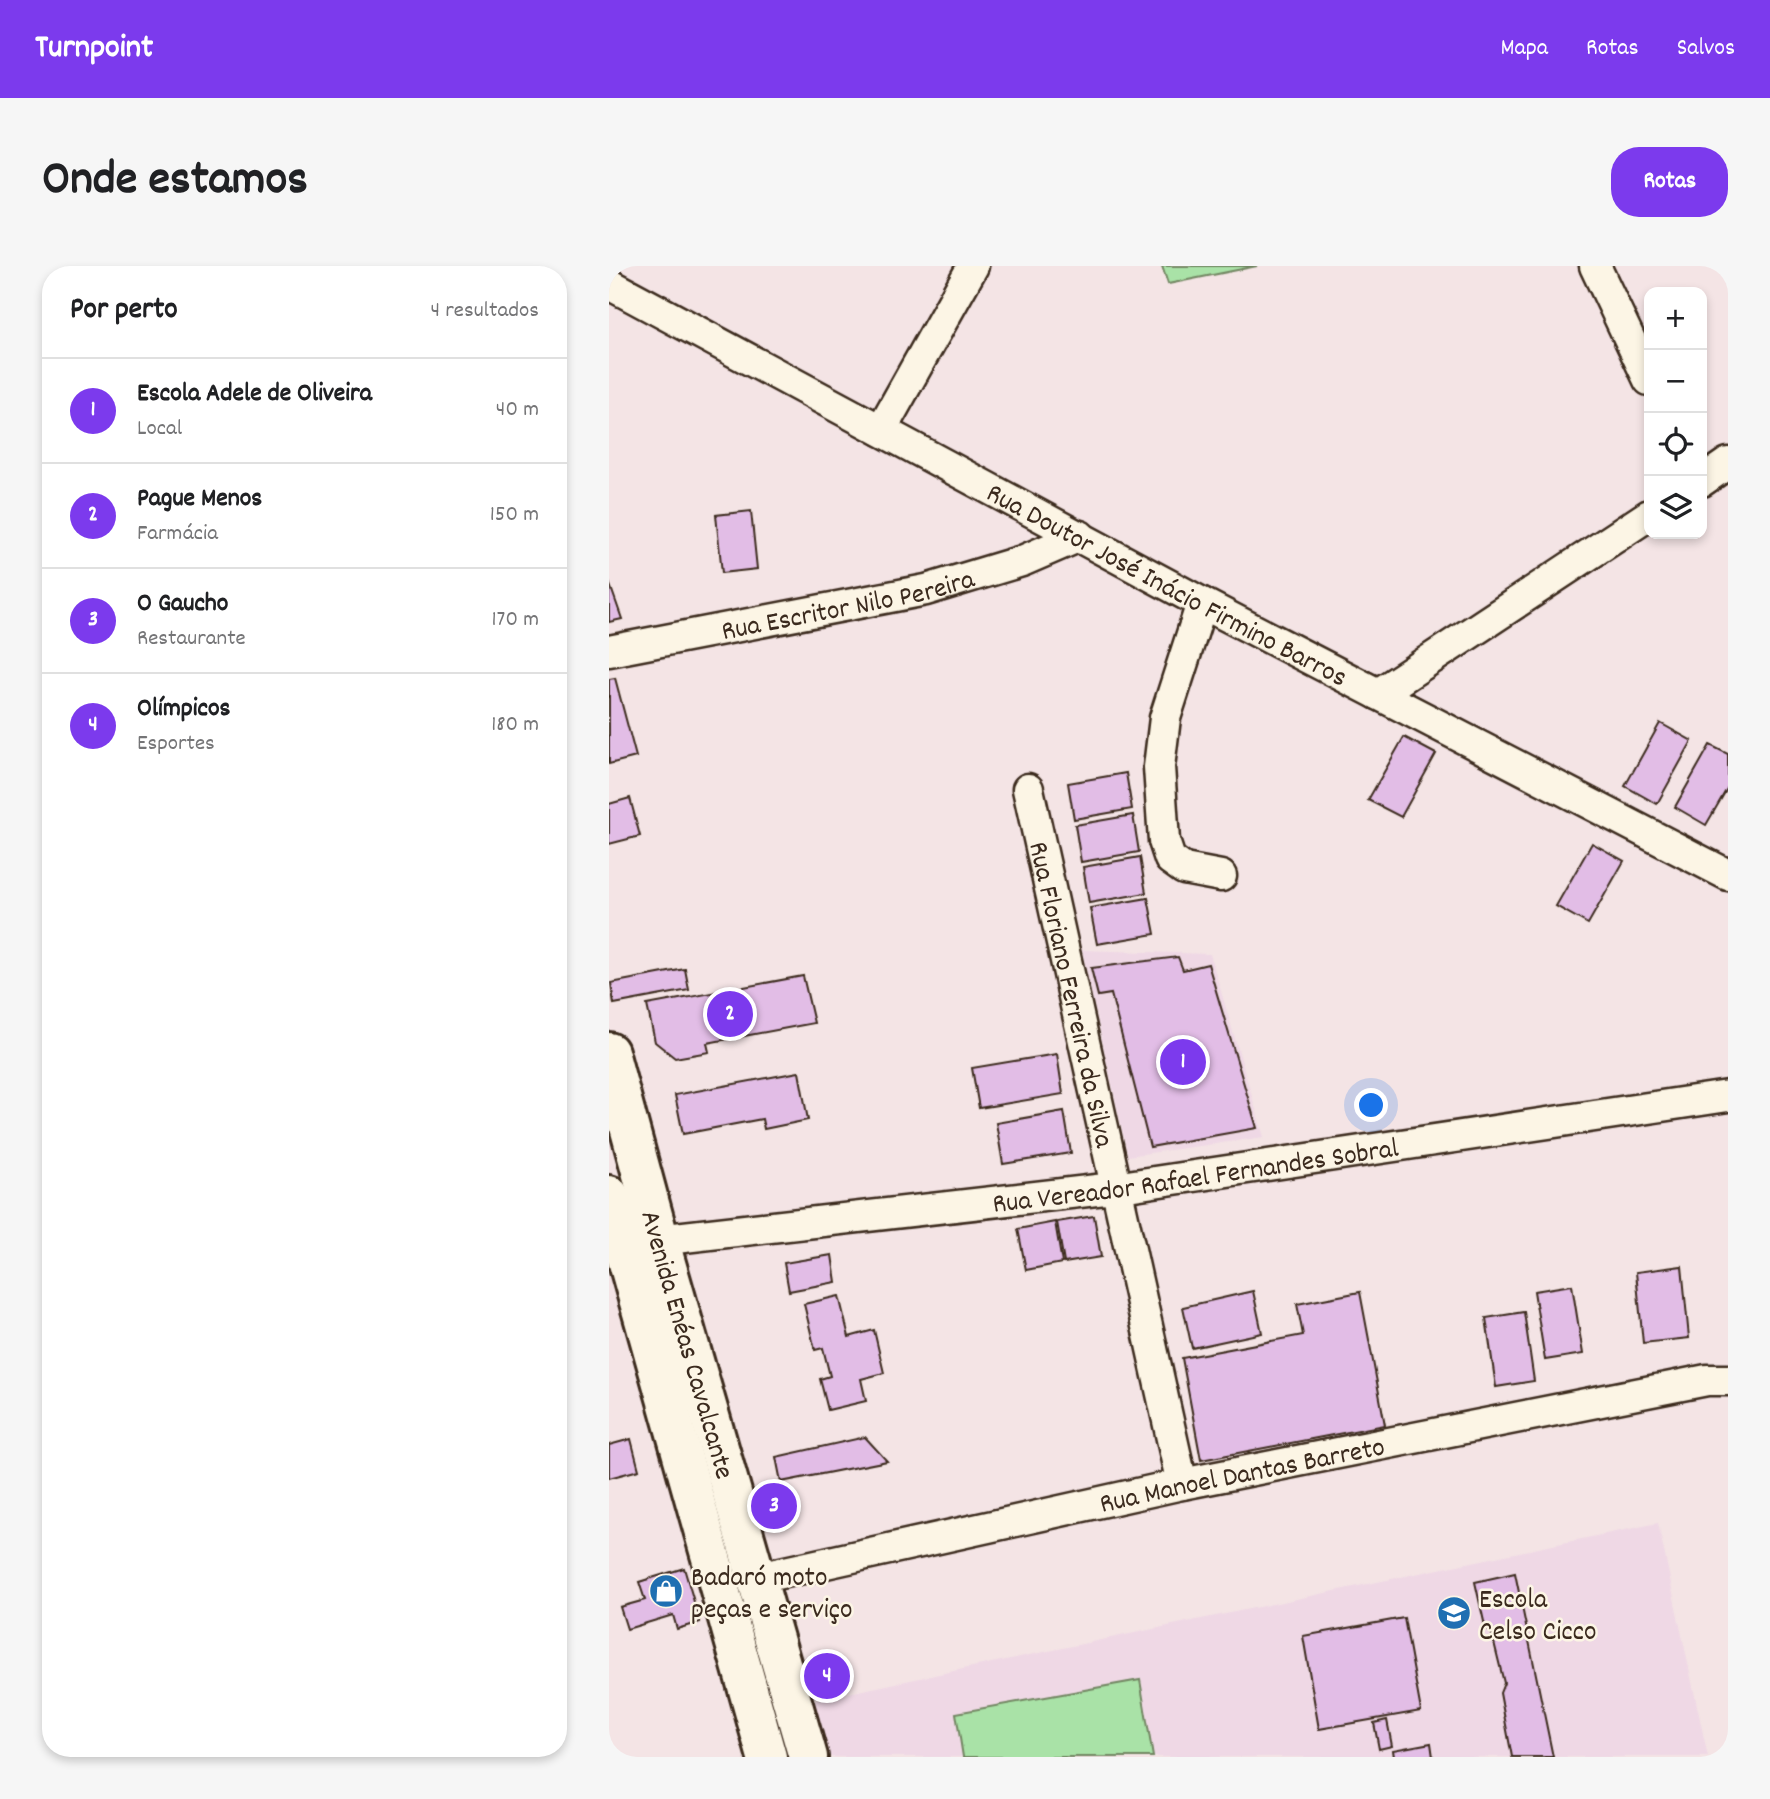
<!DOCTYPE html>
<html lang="pt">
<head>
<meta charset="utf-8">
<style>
  body { margin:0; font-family:Dekko,sans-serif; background:#f6f6f6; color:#202124 }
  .controls { position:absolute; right:21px; top:21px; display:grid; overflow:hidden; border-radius:14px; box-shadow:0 4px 10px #0003 }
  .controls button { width:63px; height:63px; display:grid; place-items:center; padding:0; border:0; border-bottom:2px solid #e0e0e0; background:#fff; color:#202124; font:35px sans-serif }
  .you { position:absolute; left:763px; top:840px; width:24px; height:24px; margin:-18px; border:5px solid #fff; border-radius:50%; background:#1a73e8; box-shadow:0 0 0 10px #1a73e833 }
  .badge { display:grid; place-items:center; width:46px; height:46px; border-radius:50%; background:#7c3aed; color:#fff; font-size:23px; font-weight:700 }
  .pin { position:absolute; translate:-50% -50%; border:4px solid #fff; box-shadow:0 2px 7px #0006 }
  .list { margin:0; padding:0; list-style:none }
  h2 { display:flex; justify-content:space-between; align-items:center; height:91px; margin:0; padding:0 28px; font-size:30px }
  h2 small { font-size:23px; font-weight:400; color:#757577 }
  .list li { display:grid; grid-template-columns:46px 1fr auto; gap:21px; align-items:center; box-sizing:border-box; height:105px; padding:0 28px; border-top:2px solid #e0e0e0 }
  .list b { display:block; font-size:26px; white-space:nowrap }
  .list p { margin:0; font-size:23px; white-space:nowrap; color:#757577 }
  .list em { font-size:23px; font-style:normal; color:#757577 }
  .icon { flex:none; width:38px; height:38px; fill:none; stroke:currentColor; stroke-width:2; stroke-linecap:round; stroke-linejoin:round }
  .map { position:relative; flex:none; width:1119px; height:1491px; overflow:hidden; border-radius:28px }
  header { display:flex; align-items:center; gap:42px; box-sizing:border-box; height:98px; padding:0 35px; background:#7c3aed; color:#fff }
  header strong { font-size:33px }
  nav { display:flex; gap:38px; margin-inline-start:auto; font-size:24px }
  .intro { display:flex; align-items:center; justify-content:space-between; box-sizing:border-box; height:168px; padding:0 42px }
  h1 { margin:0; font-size:49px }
  .button { padding:18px 32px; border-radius:28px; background:#7c3aed; color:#fff; font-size:24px; font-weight:700 }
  main { display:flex; gap:42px; padding:0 42px }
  aside { flex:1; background:#fff; border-radius:28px; box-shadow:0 4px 10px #0003 }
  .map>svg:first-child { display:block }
  .built { fill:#efd8e5 }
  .green { fill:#a9e2a7; stroke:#728662; stroke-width:2 }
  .building { fill:#e2bde6; stroke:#3b2a1e; stroke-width:2 }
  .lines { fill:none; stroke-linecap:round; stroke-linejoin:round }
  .minor-casing { stroke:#3b2a1e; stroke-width:35 }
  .secondary-casing { stroke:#3b2a1e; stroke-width:44 }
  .minor { stroke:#fcf5e5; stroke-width:30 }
  .secondary { stroke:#fcf5e5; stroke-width:38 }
  .labels { text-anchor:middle; stroke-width:5; stroke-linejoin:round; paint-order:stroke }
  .street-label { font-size:28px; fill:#3b2a1e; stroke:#fcf5e5 }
  .poi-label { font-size:28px; fill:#3b2a1e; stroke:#fcf5e5; text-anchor:start }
</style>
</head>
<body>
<header>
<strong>Turnpoint</strong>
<nav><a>Mapa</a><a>Rotas</a><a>Salvos</a></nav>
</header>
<div class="intro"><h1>Onde estamos</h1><a class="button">Rotas</a></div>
<main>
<aside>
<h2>Por perto<small>4 resultados</small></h2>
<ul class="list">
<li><span class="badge">1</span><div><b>Escola Adele de Oliveira</b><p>Local</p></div><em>40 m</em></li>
<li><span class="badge">2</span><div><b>Pague Menos</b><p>Farmácia</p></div><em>150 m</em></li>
<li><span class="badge">3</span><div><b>O Gaucho</b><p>Restaurante</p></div><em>170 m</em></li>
<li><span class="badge">4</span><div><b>Olímpicos</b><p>Esportes</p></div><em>180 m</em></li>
</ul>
</aside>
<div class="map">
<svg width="1119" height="1491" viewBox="0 0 1119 1491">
  <rect width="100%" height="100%" fill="#f4e4e5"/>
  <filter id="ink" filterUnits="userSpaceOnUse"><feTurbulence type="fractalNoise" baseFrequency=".0143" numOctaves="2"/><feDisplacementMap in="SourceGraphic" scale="14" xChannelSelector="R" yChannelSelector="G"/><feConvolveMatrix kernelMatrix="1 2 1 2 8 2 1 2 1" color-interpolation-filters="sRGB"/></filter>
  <g filter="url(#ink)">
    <g class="built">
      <path d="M473,684L601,688L655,871L519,890Z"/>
      <path d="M1049,1257L1099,1491H214L197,1436Z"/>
    </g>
    <g class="green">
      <path d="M553,0H648L559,18Z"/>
      <path d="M531,1414L544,1491H354L347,1447Z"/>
    </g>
    <g class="building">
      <path d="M142,245L148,303L113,307L107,249Z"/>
      <path d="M0,316L13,353L0,356Z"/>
      <path d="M6,412L27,491L0,498V413Z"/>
      <path d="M1051,457L1083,475L1048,538L1016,520Z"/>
      <path d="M795,471L827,488L792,551L759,534Z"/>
      <path d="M1101,479L1119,488V521L1097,559L1066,541Z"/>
      <path d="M517,507L523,543L465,553L459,517Z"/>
      <path d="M21,532L31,570L0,578V538Z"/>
      <path d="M524,549L530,586L472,596L466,559Z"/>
      <path d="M983,577L1015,595L979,658L947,640Z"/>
      <path d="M531,591L537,627L480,637L474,601Z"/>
      <path d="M539,632L546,668L488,678L481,642Z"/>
      <path d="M569,691L574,704L599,698L648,862L541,881L502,728L489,730L482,702Z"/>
      <path d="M76,703L80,724L5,738L2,717Z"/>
      <path d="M194,710L205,757L98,777L100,786L66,792L46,776L38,739Z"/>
      <path d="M448,788L454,828L370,842L363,802Z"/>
      <path d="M190,806L199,854L155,863L153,853L74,868L66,829Z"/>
      <path d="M455,845L462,887L394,898L387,857Z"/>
      <path d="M485,950L492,991L455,997L448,956Z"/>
      <path d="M446,956L453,997L417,1004L409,963Z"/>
      <path d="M223,989L227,1016L180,1025L175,997Z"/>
      <path d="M1073,1000L1080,1072L1034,1077L1027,1006Z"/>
      <path d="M963,1019L974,1088L936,1094L925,1025Z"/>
      <path d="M644,1025L653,1067L583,1082L574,1041Z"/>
      <path d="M751,1026L776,1159L592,1194L573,1092L694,1069L688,1038Z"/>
      <path d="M230,1030L240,1071L265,1064L275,1107L252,1113L257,1135L219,1144L211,1113L221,1110L214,1082L206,1084L195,1038Z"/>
      <path d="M915,1046L925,1115L887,1121L877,1052Z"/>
      <path d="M256,1171L278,1195L172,1216L167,1191Z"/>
      <path d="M22,1173L30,1204L0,1212V1179Z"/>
      <path d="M75,1302L91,1356L68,1363L64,1349L18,1363L11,1341L36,1334L30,1316Z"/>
      <path d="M906,1307L944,1491H903L891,1427L895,1417L883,1368L876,1360L866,1316Z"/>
      <path d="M795,1352L812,1445L710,1463L694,1370Z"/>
      <path d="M778,1454L783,1480L770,1483L765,1457Z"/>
      <path d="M822,1477L824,1491H785L784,1484Z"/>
    </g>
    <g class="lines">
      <g class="minor-casing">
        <g id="minor">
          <path d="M986,0L1040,114"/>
          <path id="s1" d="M0,18L593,337L1119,609"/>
          <path d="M272,164L364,0"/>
          <path d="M1093,215L1119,197"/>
          <path d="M593,337L556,452L550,501L555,575L561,593L575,603L612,610"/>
          <path id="s2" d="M0,385L317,324L413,295L471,270"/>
          <path d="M769,428L1040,249"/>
          <path id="s3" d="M419,523L573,1218"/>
          <path id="s4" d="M52,977L66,972L505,922L1119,830"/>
          <path id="s5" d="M149,1312L573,1218L1098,1114H1119"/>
        </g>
      </g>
      <g class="secondary-casing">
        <g id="secondary">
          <path id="s6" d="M0,786L56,994L199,1491"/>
          <path d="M0,929L158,1491"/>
        </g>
      </g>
      <use href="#minor" class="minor"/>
      <use href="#secondary" class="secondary"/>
    </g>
  </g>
  <defs>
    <g id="shop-disc" transform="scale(1.75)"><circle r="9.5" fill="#1f6fb2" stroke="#fcf5e5"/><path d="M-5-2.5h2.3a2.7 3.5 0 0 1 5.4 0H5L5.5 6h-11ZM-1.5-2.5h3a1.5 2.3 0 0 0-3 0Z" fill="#fff"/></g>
    <g id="school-disc" transform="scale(1.75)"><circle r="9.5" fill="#1f6fb2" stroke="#fcf5e5"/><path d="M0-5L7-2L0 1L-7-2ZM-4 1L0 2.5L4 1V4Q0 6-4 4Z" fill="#fff"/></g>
  </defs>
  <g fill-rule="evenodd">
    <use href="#shop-disc" x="57" y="1325"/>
    <use href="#school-disc" x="845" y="1347"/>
  </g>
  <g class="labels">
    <g class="street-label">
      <text dy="10" stroke="none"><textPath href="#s1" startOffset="634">Rua Doutor José Inácio Firmino Barros</textPath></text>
      <text dy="10" stroke="none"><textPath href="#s2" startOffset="243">Rua Escritor Nilo Pereira</textPath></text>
      <text dy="10" stroke="none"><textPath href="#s3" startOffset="210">Rua Floriano Ferreira da Silva</textPath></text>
      <text dy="10" stroke="none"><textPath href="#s4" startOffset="539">Rua Vereador Rafael Fernandes Sobral</textPath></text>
      <text dy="10" stroke="none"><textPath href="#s6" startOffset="303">Avenida Enéas Cavalcante</textPath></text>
      <text dy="10" stroke="none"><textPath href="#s5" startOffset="495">Rua Manoel Dantas Barreto</textPath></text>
    </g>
    <g class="poi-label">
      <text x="82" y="1319">Badaró moto<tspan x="82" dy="32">peças e serviço</tspan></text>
      <text x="870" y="1341">Escola<tspan x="870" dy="32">Celso Cicco</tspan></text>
    </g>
  </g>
</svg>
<div class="controls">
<button>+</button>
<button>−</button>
<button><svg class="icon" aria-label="locate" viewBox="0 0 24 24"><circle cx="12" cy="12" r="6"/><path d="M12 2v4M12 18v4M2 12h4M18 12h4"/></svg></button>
<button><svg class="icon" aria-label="layers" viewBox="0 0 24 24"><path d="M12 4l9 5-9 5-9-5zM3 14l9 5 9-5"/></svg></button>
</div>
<div class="you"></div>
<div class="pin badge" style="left:574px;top:796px">1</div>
<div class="pin badge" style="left:121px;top:748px">2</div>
<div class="pin badge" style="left:165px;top:1240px">3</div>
<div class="pin badge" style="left:218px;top:1410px">4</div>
</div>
</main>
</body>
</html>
